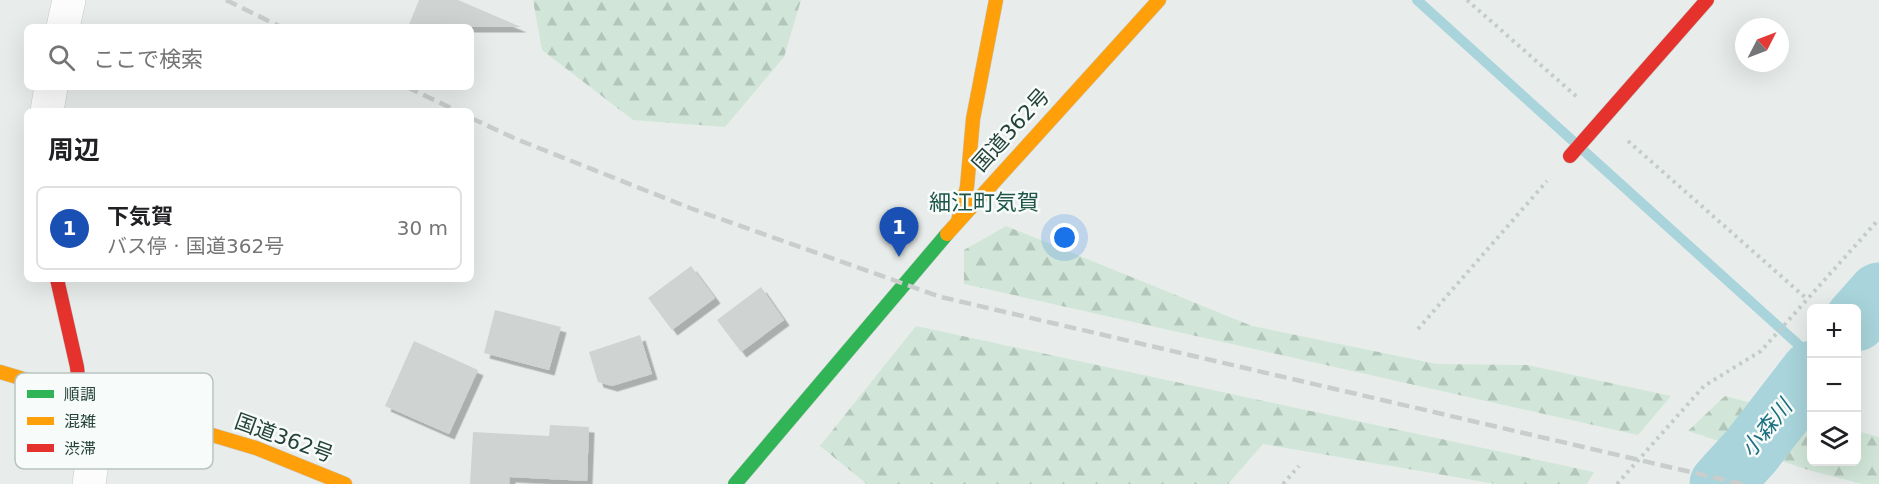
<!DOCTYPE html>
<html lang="ja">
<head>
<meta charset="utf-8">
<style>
  body { margin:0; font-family:"DejaVu Sans","Noto Sans JP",sans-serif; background:#f6f6f6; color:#202124 }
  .controls { position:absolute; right:18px; bottom:18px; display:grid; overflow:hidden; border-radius:9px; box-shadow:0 6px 24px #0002 }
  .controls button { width:54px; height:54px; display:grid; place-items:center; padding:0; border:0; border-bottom:2px solid #e0e0e0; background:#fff; color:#202124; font:30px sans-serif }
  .compass { position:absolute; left:1735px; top:18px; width:54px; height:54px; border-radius:50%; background:#fff; box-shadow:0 6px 24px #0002; rotate:48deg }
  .you { position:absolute; left:1065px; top:238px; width:21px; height:21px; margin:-15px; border:4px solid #fff; border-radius:50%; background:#1a73e8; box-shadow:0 0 0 9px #1a73e833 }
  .badge { display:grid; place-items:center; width:39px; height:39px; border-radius:50%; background:#db2777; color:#fff; font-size:20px; font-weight:700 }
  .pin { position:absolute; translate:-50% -50px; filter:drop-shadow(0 2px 3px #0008) }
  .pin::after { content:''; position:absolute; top:32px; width:21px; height:18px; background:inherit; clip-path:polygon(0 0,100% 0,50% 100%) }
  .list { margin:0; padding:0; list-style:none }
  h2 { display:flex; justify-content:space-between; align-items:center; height:78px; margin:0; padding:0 24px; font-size:26px }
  h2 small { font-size:20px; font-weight:400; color:#757577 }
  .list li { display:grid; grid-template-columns:39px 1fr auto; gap:18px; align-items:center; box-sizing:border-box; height:84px; margin:0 12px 12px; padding:0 12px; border:2px solid #e0e0e0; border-radius:9px }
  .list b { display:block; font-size:22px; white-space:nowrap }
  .list p { margin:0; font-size:20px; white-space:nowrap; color:#757577 }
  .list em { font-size:20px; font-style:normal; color:#757577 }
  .icon { flex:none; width:33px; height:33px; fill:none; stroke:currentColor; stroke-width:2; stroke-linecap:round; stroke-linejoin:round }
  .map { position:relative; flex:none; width:1879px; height:484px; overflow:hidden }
  .search { position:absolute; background:#fff; box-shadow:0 6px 24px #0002; left:24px; top:24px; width:450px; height:66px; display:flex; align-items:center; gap:15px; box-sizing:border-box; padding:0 21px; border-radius:9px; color:#757577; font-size:22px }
  .panel { position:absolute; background:#fff; box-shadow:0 6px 24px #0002; left:24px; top:108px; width:450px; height:174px; border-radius:9px }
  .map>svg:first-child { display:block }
  .forest { fill:url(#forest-firs) }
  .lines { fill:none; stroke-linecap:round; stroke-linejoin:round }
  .stream { stroke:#a9d4db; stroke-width:10 }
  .river { stroke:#a9d4db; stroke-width:63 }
  .building { fill:#cfd4d2; filter:url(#shadow) }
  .street-casing { stroke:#c5cac8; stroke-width:34 }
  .fast-casing { stroke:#c3cbc8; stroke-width:15 }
  .slow-casing { stroke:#c3cbc8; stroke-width:15 }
  .jam-casing { stroke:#c3cbc8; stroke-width:15 }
  .path { stroke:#c3ccca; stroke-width:4; stroke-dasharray:3 4.5; stroke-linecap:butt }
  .street { stroke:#fcfcfc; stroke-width:33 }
  .fast { stroke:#30b455; stroke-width:14 }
  .slow { stroke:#ff9f0a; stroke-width:14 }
  .jam { stroke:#e5322d; stroke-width:14 }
  .rail { stroke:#c9cdcc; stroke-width:4.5; stroke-dasharray:12 6; stroke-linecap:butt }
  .labels { text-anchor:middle; stroke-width:5; stroke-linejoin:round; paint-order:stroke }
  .street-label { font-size:21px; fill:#24423a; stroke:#f7fbf9 }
  .neighbourhood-label { font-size:22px; fill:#1f5548; stroke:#f7fbf9 }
  .water-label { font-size:22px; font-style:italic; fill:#1c6f80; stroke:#f7fbf9 }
  .key { fill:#f7fbf9; stroke:#b8c4c0; stroke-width:1.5 }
  .key-label { font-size:16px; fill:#24423a }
</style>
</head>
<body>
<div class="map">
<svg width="1879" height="484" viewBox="0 0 1879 484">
  <defs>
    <pattern id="forest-firs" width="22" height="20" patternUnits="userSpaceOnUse" patternTransform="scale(1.5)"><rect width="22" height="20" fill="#d1e6d8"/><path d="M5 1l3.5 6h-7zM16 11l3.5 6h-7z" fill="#b3c6ba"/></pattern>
    <filter id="shadow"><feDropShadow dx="5.5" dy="5.5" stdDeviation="0" flood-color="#0004"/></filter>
  </defs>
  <rect width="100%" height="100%" fill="#e8edeb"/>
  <g class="forest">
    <path d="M533,0H801L784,57L725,127L633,120L542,50Z"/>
    <path d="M1006,226L1252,326L1437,364L1527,365L1671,396L1638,435L964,284V250Z"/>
    <path d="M916,326L1594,472L1587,484H1496L1263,444L1228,484H867L820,446Z"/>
    <path d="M1725,396L1811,419L1812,462H1856L1857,431L1879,437V484H1862L1812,471L1688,431Z"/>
  </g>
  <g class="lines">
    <path class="stream" d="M1417,0L1812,357"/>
    <g class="river">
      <path d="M1856,320L1879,294"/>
      <path d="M1721,484L1751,451L1812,372"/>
    </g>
  </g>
  <g class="building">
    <path d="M419,0H458L521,27H408Z"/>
    <path d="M691,266L715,298L672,330L648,298Z"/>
    <path d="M761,287L784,320L741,352L717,320Z"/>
    <path d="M495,310L561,327L549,370L484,353Z"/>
    <path d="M640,335L652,374L612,386L598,382L589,352Z"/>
    <path d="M414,341L478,370L449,434L385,406Z"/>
    <path d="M550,425L589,427L587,481L510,477L509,484H470L473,432L549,436Z"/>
  </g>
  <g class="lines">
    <g class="street-casing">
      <g id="street">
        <path d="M63,27L69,0"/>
        <path d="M47,111L51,87"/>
        <path d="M89,484L101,401"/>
      </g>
    </g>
    <g class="fast-casing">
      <path id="fast" d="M735,484L947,234"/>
    </g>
    <g class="slow-casing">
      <g id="slow">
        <path d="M958,221L967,187L973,119L996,0"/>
        <path d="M947,234L1159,0"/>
        <path d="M0,372L256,448L345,484"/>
      </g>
    </g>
    <g class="jam-casing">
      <g id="jam">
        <path d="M1570,156L1707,0"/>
        <path d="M57,279L77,367L80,396"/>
      </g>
    </g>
    <g class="path">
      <path d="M1467,0L1577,97"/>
      <path d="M1628,141L1807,299"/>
      <path d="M1418,329L1547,181"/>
      <path d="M1283,484L1299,466"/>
      <path d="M1617,484L1704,386L1761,351L1879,219"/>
    </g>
    <use href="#street" class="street"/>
    <use href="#fast" class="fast"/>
    <use href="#slow" class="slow"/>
    <use href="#jam" class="jam"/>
    <g class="rail">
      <path d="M226,0L281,27"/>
      <path d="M407,87L457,111"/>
      <path d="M471,118L516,139L690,208L941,297L1742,484"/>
    </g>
  </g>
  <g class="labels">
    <g class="street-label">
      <text transform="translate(1011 130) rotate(-48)" y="7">国道362号</text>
      <text transform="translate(284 438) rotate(20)" y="7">国道362号</text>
    </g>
    <g class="neighbourhood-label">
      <text x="984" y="210">細江町気賀</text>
    </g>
    <g class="water-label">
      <text transform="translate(1766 428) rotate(-51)" y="8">小森川</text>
    </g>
  </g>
  <rect x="15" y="373" width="198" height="96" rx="9" class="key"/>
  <rect x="27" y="390" width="27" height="8" fill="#30b455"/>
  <rect x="27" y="417" width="27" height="8" fill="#ff9f0a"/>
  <rect x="27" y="444" width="27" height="8" fill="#e5322d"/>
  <g class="key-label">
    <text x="64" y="400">順調</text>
    <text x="64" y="427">混雑</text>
    <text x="64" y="454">渋滞</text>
  </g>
</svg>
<div class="controls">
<button>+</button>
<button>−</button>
<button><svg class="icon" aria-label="layers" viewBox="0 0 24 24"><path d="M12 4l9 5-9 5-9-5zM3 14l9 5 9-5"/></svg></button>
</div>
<svg class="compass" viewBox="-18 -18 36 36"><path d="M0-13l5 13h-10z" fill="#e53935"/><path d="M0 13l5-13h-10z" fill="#757577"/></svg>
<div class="you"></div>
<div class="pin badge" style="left:899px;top:257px;background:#1a4fb4">1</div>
<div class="search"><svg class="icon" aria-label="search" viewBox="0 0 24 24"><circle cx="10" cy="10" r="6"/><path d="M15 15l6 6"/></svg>ここで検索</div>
<section class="panel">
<h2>周辺<small></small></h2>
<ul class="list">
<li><span class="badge" style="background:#1a4fb4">1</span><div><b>下気賀</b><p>バス停 · 国道362号</p></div><em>30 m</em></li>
</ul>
</section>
</div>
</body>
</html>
